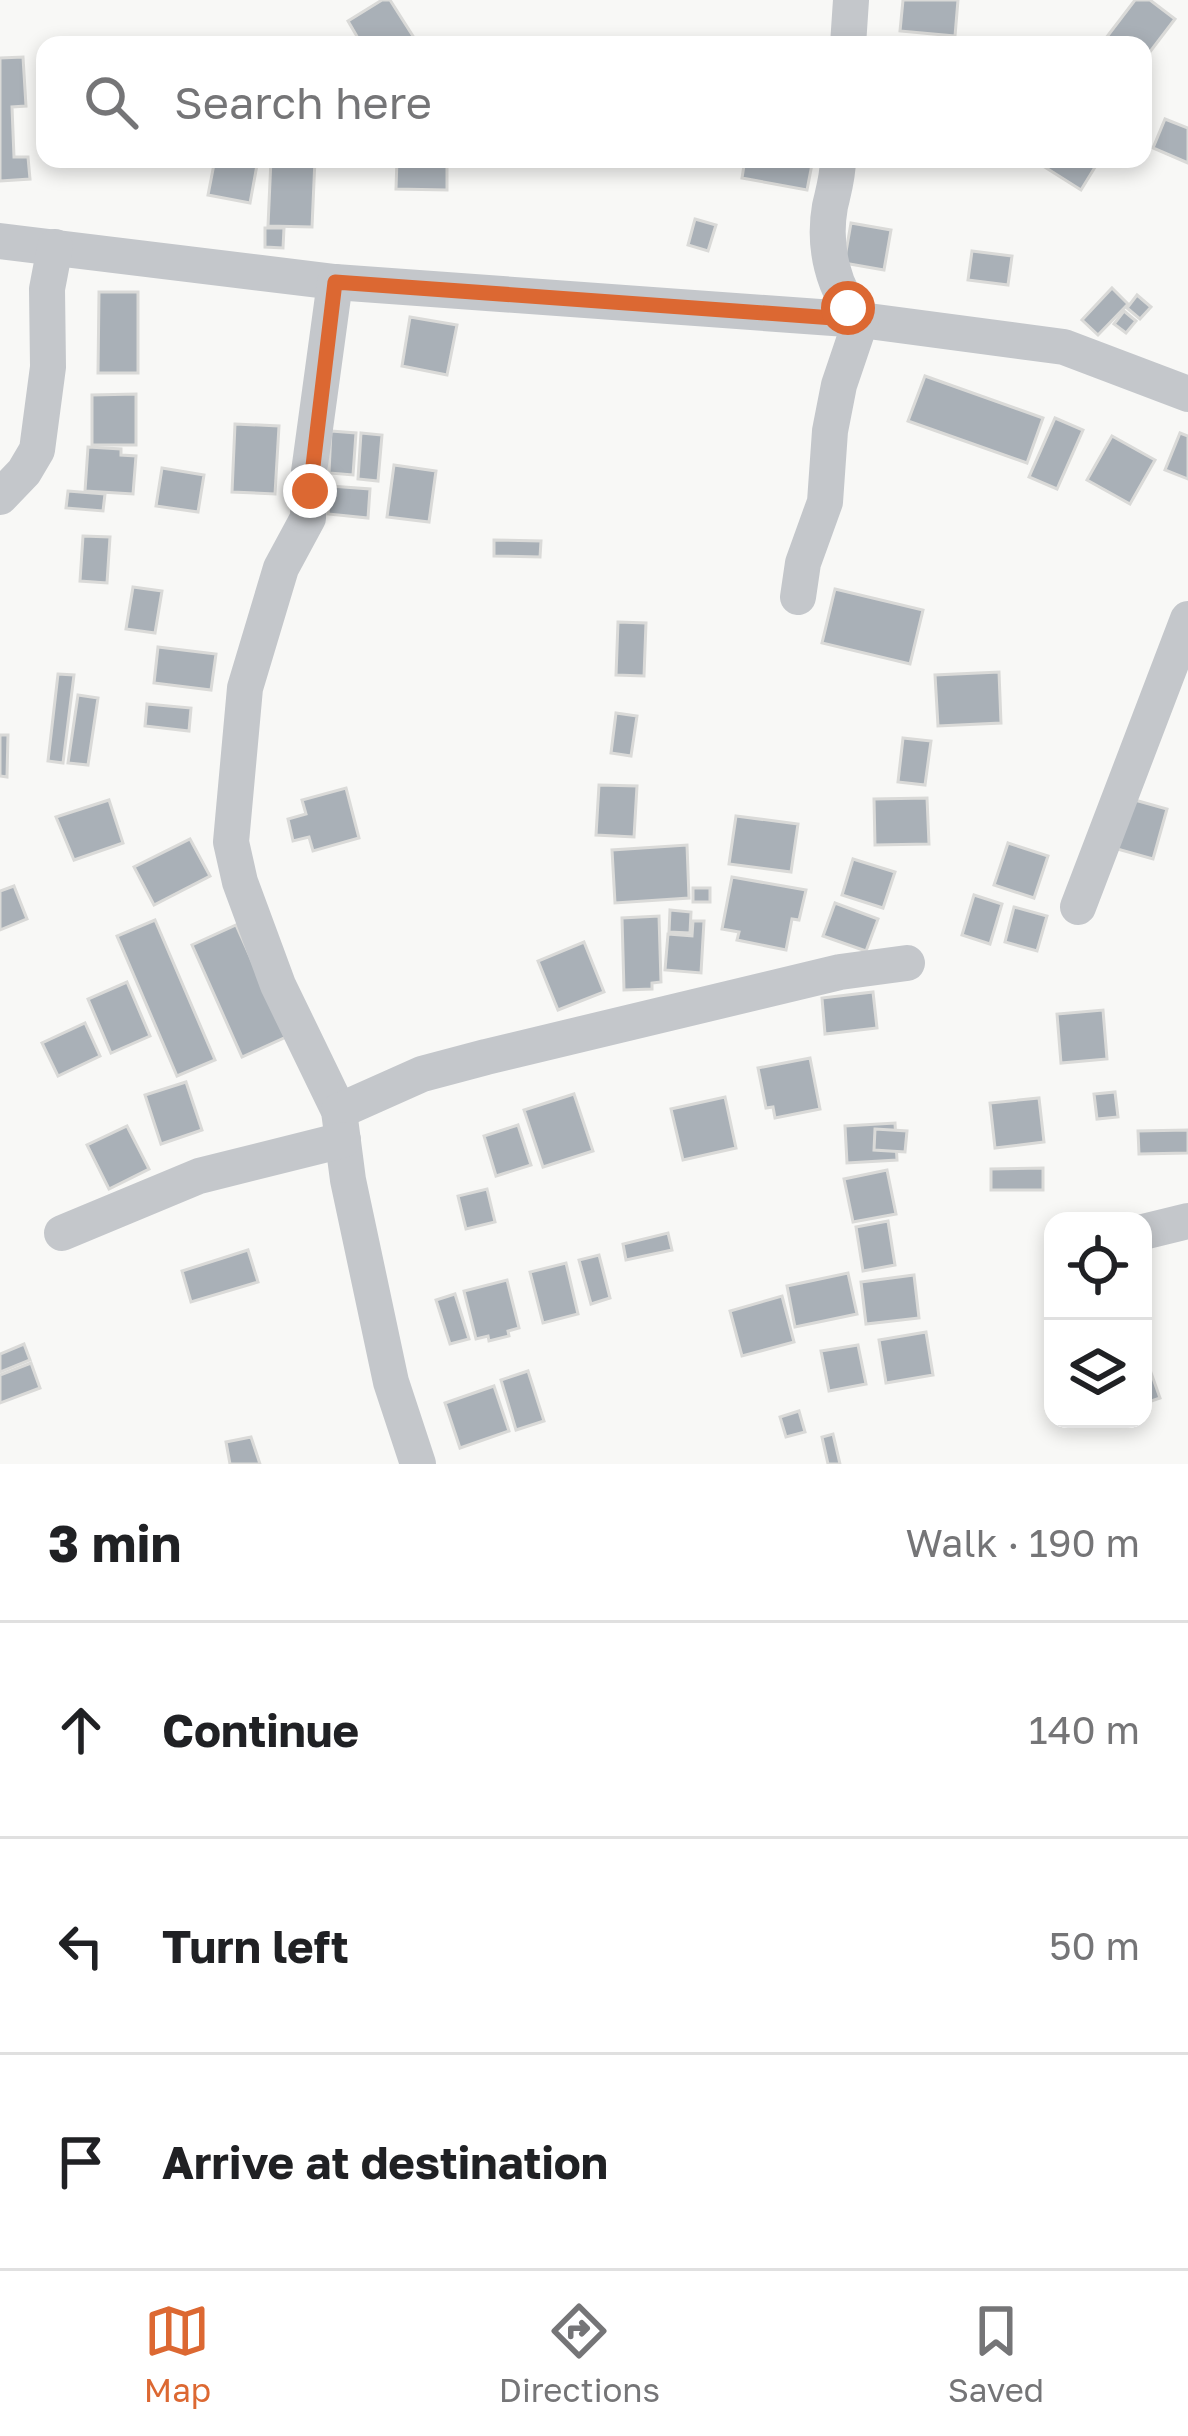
<!DOCTYPE html>
<html lang="en">
<head>
<meta charset="utf-8">
<style>
  body { margin:0; font-family:"Golos Text",sans-serif; background:#f2f2f2; color:#202124 }
  .controls { position:absolute; right:36px; bottom:36px; display:grid; overflow:hidden; border-radius:24px; box-shadow:0 6px 18px #0003 }
  .controls button { width:108px; height:108px; display:grid; place-items:center; padding:0; border:0; border-bottom:3px solid #e0e0e0; background:#fff; color:#202124; font:60px sans-serif }
  .stop { position:absolute; width:36px; height:36px; margin:-27px; border:9px solid #dc6832; border-radius:50%; background:#fff }
  .stop.end { background:#dc6832; border-color:#fff; box-shadow:0 3px 12px #0008 }
  .list { margin:0; padding:0; list-style:none }
  h2 { display:flex; justify-content:space-between; align-items:center; height:156px; margin:0; padding:0 48px; font-size:51px }
  h2 small { font-size:39px; font-weight:400; color:#757577 }
  .list li { display:grid; grid-template-columns:78px 1fr auto; gap:36px; align-items:center; box-sizing:border-box; height:216px; padding:0 48px; border-top:3px solid #e0e0e0 }
  .list b { display:block; font-size:45px; white-space:nowrap }
  .list em { font-size:39px; font-style:normal; color:#757577 }
  .icon { flex:none; width:66px; height:66px; fill:none; stroke:currentColor; stroke-width:2; stroke-linecap:round; stroke-linejoin:round }
  .map { position:relative; flex:none; width:1188px; height:1464px; overflow:hidden }
  .search { position:absolute; background:#fff; box-shadow:0 6px 18px #0003; left:36px; right:36px; top:36px; height:132px; display:flex; align-items:center; gap:30px; box-sizing:border-box; padding:0 42px; border-radius:24px; color:#757577; font-size:45px }
  .sheet { height:804px; background:#fff }
  nav { display:flex; justify-content:space-around; align-items:center; box-sizing:border-box; height:168px; border-top:3px solid #e0e0e0; background:#fff; font-size:33px; color:#757577 }
  nav a { display:grid; justify-items:center; gap:6px }
  nav .on { color:#dc6832 }
  .map>svg:first-child { display:block }
  .building { fill:#a9b0b7; stroke:#dadad8; stroke-width:3 }
  .lines { fill:none; stroke-linecap:round; stroke-linejoin:round }
  .minor { stroke:#c4c7cb; stroke-width:36 }
  .route { stroke:#dc6832; stroke-width:15 }
</style>
</head>
<body>
<div class="map">
<svg width="1188" height="1464" viewBox="0 0 1188 1464">
  <rect width="100%" height="100%" fill="#f8f8f6"/>
  <g class="building">
    <path d="M382,0H390L418,44L362,45L348,21Z"/>
    <path d="M903,0H958L955,36L900,31Z"/>
    <path d="M1135,0H1150L1175,19L1143,61V45H1116L1106,38Z"/>
    <path d="M23,57L26,106L12,107L14,157H28L30,179L0,181V58Z"/>
    <path d="M1165,119L1188,128V163L1153,148Z"/>
    <path d="M215,159L257,165L250,203L208,195Z"/>
    <path d="M271,159H315L312,227L268,226Z"/>
    <path d="M397,159H447V190L396,189Z"/>
    <path d="M745,159H813L807,190L742,178Z"/>
    <path d="M1032,159H1100L1081,190Z"/>
    <path d="M695,219L716,225L708,251L688,245Z"/>
    <path d="M851,223L891,230L884,270L844,263Z"/>
    <path d="M265,228H284L283,248L265,247Z"/>
    <path d="M972,251L1012,256L1008,285L968,280Z"/>
    <path d="M1112,288L1128,304L1098,335L1082,320Z"/>
    <path d="M99,292H138V373H98Z"/>
    <path d="M1137,295L1151,307L1140,319L1127,308Z"/>
    <path d="M1124,311L1136,321L1126,333L1114,324Z"/>
    <path d="M410,317L457,325L447,375L402,366Z"/>
    <path d="M925,376L1043,418L1027,463L908,421Z"/>
    <path d="M136,394V445H92V395Z"/>
    <path d="M1055,418L1083,430L1057,489L1029,477Z"/>
    <path d="M235,424L279,426L275,494L232,492Z"/>
    <path d="M331,431L356,433L353,475L329,473Z"/>
    <path d="M361,433L382,435L378,481L358,479Z"/>
    <path d="M1180,433L1188,436V479L1165,470Z"/>
    <path d="M1112,436L1155,460L1130,504L1087,480Z"/>
    <path d="M88,447L121,449V455L136,456L133,494L85,491Z"/>
    <path d="M394,465L436,471L429,522L387,517Z"/>
    <path d="M162,468L204,475L198,512L156,506Z"/>
    <path d="M330,486L370,489L368,518L328,514Z"/>
    <path d="M68,491L105,494L103,511L66,508Z"/>
    <path d="M83,536L110,537L107,583L80,581Z"/>
    <path d="M494,540L541,541L540,557L494,556Z"/>
    <path d="M133,587L162,591L155,633L126,629Z"/>
    <path d="M835,589L923,610L910,664L822,643Z"/>
    <path d="M618,622L646,623L644,676L616,675Z"/>
    <path d="M158,647L216,654L211,690L154,683Z"/>
    <path d="M999,672L1001,723L938,726L935,675Z"/>
    <path d="M58,674L74,675L63,763L48,761Z"/>
    <path d="M78,695L98,698L88,765L68,763Z"/>
    <path d="M147,704L191,708L189,731L145,726Z"/>
    <path d="M616,713L637,716L631,756L611,753Z"/>
    <path d="M0,735H8L7,777L0,776Z"/>
    <path d="M903,738L931,741L925,785L898,782Z"/>
    <path d="M599,785L637,786L634,837L596,835Z"/>
    <path d="M346,788L359,838L313,851L309,837L293,841L288,819L306,814L302,800Z"/>
    <path d="M1124,797L1167,809L1153,859L1110,847Z"/>
    <path d="M927,798L929,844L875,845L874,799Z"/>
    <path d="M109,800L123,843L74,860L56,817Z"/>
    <path d="M736,816L798,824L791,872L729,864Z"/>
    <path d="M190,839L210,876L154,905L134,867Z"/>
    <path d="M1008,843L1048,856L1034,898L994,885Z"/>
    <path d="M687,845L689,898L615,903L612,850Z"/>
    <path d="M853,859L895,872L883,908L842,895Z"/>
    <path d="M732,877L806,890L799,920L792,919L786,950L737,940L739,932L722,929Z"/>
    <path d="M14,886L27,919L0,930V891Z"/>
    <rect x="693" y="888" width="17" height="14"/>
    <path d="M974,895L1002,904L990,944L962,935Z"/>
    <path d="M835,903L878,919L866,951L823,936Z"/>
    <path d="M1014,907L1047,916L1037,951L1005,942Z"/>
    <path d="M670,910L691,912L690,933L669,932Z"/>
    <path d="M659,916L661,982L652,983V989L624,990L622,918Z"/>
    <path d="M155,920L215,1060L177,1076L117,936Z"/>
    <path d="M693,921H704L701,973L665,970L668,934L692,936Z"/>
    <path d="M236,925L286,1037L242,1057L192,945Z"/>
    <path d="M584,942L604,992L558,1010L538,961Z"/>
    <path d="M127,982L150,1036L111,1053L88,999Z"/>
    <path d="M873,992L877,1028L825,1034L822,998Z"/>
    <path d="M1103,1010L1107,1059L1061,1063L1057,1014Z"/>
    <path d="M85,1023L100,1056L58,1076L42,1043Z"/>
    <path d="M810,1058L820,1109L775,1118L773,1107L766,1108L758,1068Z"/>
    <path d="M186,1082L202,1130L161,1144L145,1095Z"/>
    <path d="M1115,1092L1118,1117L1097,1119L1094,1094Z"/>
    <path d="M574,1094L593,1151L543,1167L524,1110Z"/>
    <path d="M725,1097L736,1148L683,1160L671,1109Z"/>
    <path d="M1039,1098L1044,1142L995,1148L990,1103Z"/>
    <path d="M895,1123L897,1160L847,1163L845,1126Z"/>
    <path d="M518,1125L531,1165L496,1176L484,1136Z"/>
    <path d="M127,1126L149,1169L109,1189L87,1145Z"/>
    <path d="M875,1129L907,1131L905,1152L874,1150Z"/>
    <path d="M1188,1130V1153L1139,1154L1138,1131Z"/>
    <path d="M1043,1168V1190H991V1169Z"/>
    <path d="M887,1170L896,1214L853,1222L844,1179Z"/>
    <path d="M487,1189L495,1222L466,1229L458,1196Z"/>
    <path d="M888,1221L895,1265L863,1271L856,1227Z"/>
    <path d="M668,1233L672,1250L626,1260L623,1244Z"/>
    <path d="M248,1250L258,1282L191,1302L182,1271Z"/>
    <path d="M599,1255L610,1298L591,1304L579,1260Z"/>
    <path d="M566,1263L578,1314L543,1323L530,1272Z"/>
    <path d="M848,1273L857,1314L795,1327L787,1286Z"/>
    <path d="M914,1275L919,1318L866,1324L861,1282Z"/>
    <path d="M507,1280L519,1328L508,1331L509,1336L489,1341L488,1336L476,1339L464,1291Z"/>
    <path d="M455,1294L469,1339L450,1344L436,1300Z"/>
    <path d="M782,1296L794,1342L742,1356L730,1311Z"/>
    <path d="M926,1332L933,1375L886,1383L879,1340Z"/>
    <path d="M24,1344L30,1360L0,1372V1354Z"/>
    <path d="M858,1345L866,1384L829,1391L821,1351Z"/>
    <path d="M1143,1350L1160,1398L1143,1404Z"/>
    <path d="M31,1363L40,1388L0,1403V1375Z"/>
    <path d="M528,1371L544,1421L516,1430L501,1380Z"/>
    <path d="M494,1386L509,1431L460,1448L445,1403Z"/>
    <path d="M799,1411L805,1432L786,1437L780,1417Z"/>
    <path d="M833,1434L840,1464H828L822,1437Z"/>
    <path d="M251,1437L260,1464H230L226,1442Z"/>
  </g>
  <g class="lines">
    <g class="minor">
      <path d="M848,45L851,0"/>
      <path d="M0,241L335,282L861,320L1064,347L1188,394"/>
      <path d="M335,282L309,472L308,518L281,568L245,688L231,842L240,882L278,985L339,1111L348,1180L391,1382L418,1464"/>
      <path d="M0,497L24,472L37,450L48,367L47,289L55,247"/>
      <path d="M798,597L803,563L825,502L830,431L839,385L861,320C832,291 823,245 830,206C834,189 838,176 838,159"/>
      <path d="M1078,907L1188,619"/>
      <path d="M339,1111L422,1074L486,1057L840,972L907,963"/>
      <path d="M1143,1232L1188,1221"/>
      <path d="M62,1233L199,1176L343,1140"/>
    </g>
  </g>
  <g class="lines">
    <path class="route" d="M310,491L335,282L861,320L848,308"/>
  </g>
</svg>
<div class="controls">
<button><svg class="icon" aria-label="locate" viewBox="0 0 24 24"><circle cx="12" cy="12" r="6"/><path d="M12 2v4M12 18v4M2 12h4M18 12h4"/></svg></button>
<button><svg class="icon" aria-label="layers" viewBox="0 0 24 24"><path d="M12 4l9 5-9 5-9-5zM3 14l9 5 9-5"/></svg></button>
</div>
<div class="stop" style="left:848px;top:308px"></div>
<div class="stop end" style="left:310px;top:491px"></div>
<div class="search"><svg class="icon" aria-label="search" viewBox="0 0 24 24"><circle cx="10" cy="10" r="6"/><path d="M15 15l6 6"/></svg>Search here</div>
</div>
<section class="sheet">
<h2>3 min<small>Walk · 190 m</small></h2>
<ul class="list">
<li><svg class="icon" aria-label="ahead" viewBox="0 0 24 24"><path d="M12 20V5M6 11l6-6 6 6"/></svg><div><b>Continue</b></div><em>140 m</em></li>
<li><svg class="icon" aria-label="left" viewBox="0 0 24 24"><path d="M17 20v-9H6M10 6l-5 5 5 5"/></svg><div><b>Turn left</b></div><em>50 m</em></li>
<li><svg class="icon" aria-label="arrive" viewBox="0 0 24 24"><path d="M6 21V4h12l-3 4 3 4H6"/></svg><div><b>Arrive at destination</b></div></li>
</ul>
</section>
<nav>
<a class="on"><svg class="icon" aria-label="map" viewBox="0 0 24 24"><path d="M3 6l6-2 6 2 6-2v14l-6 2-6-2-6 2zM9 4v14M15 6v14"/></svg>Map</a>
<a><svg class="icon" aria-label="directions" viewBox="0 0 24 24"><path d="M12 3l9 9-9 9-9-9zM9 14v-3h6M13 9l2 2-2 2"/></svg>Directions</a>
<a><svg class="icon" aria-label="saved" viewBox="0 0 24 24"><path d="M7 4h10v16l-5-4-5 4z"/></svg>Saved</a>
</nav>
</body>
</html>
